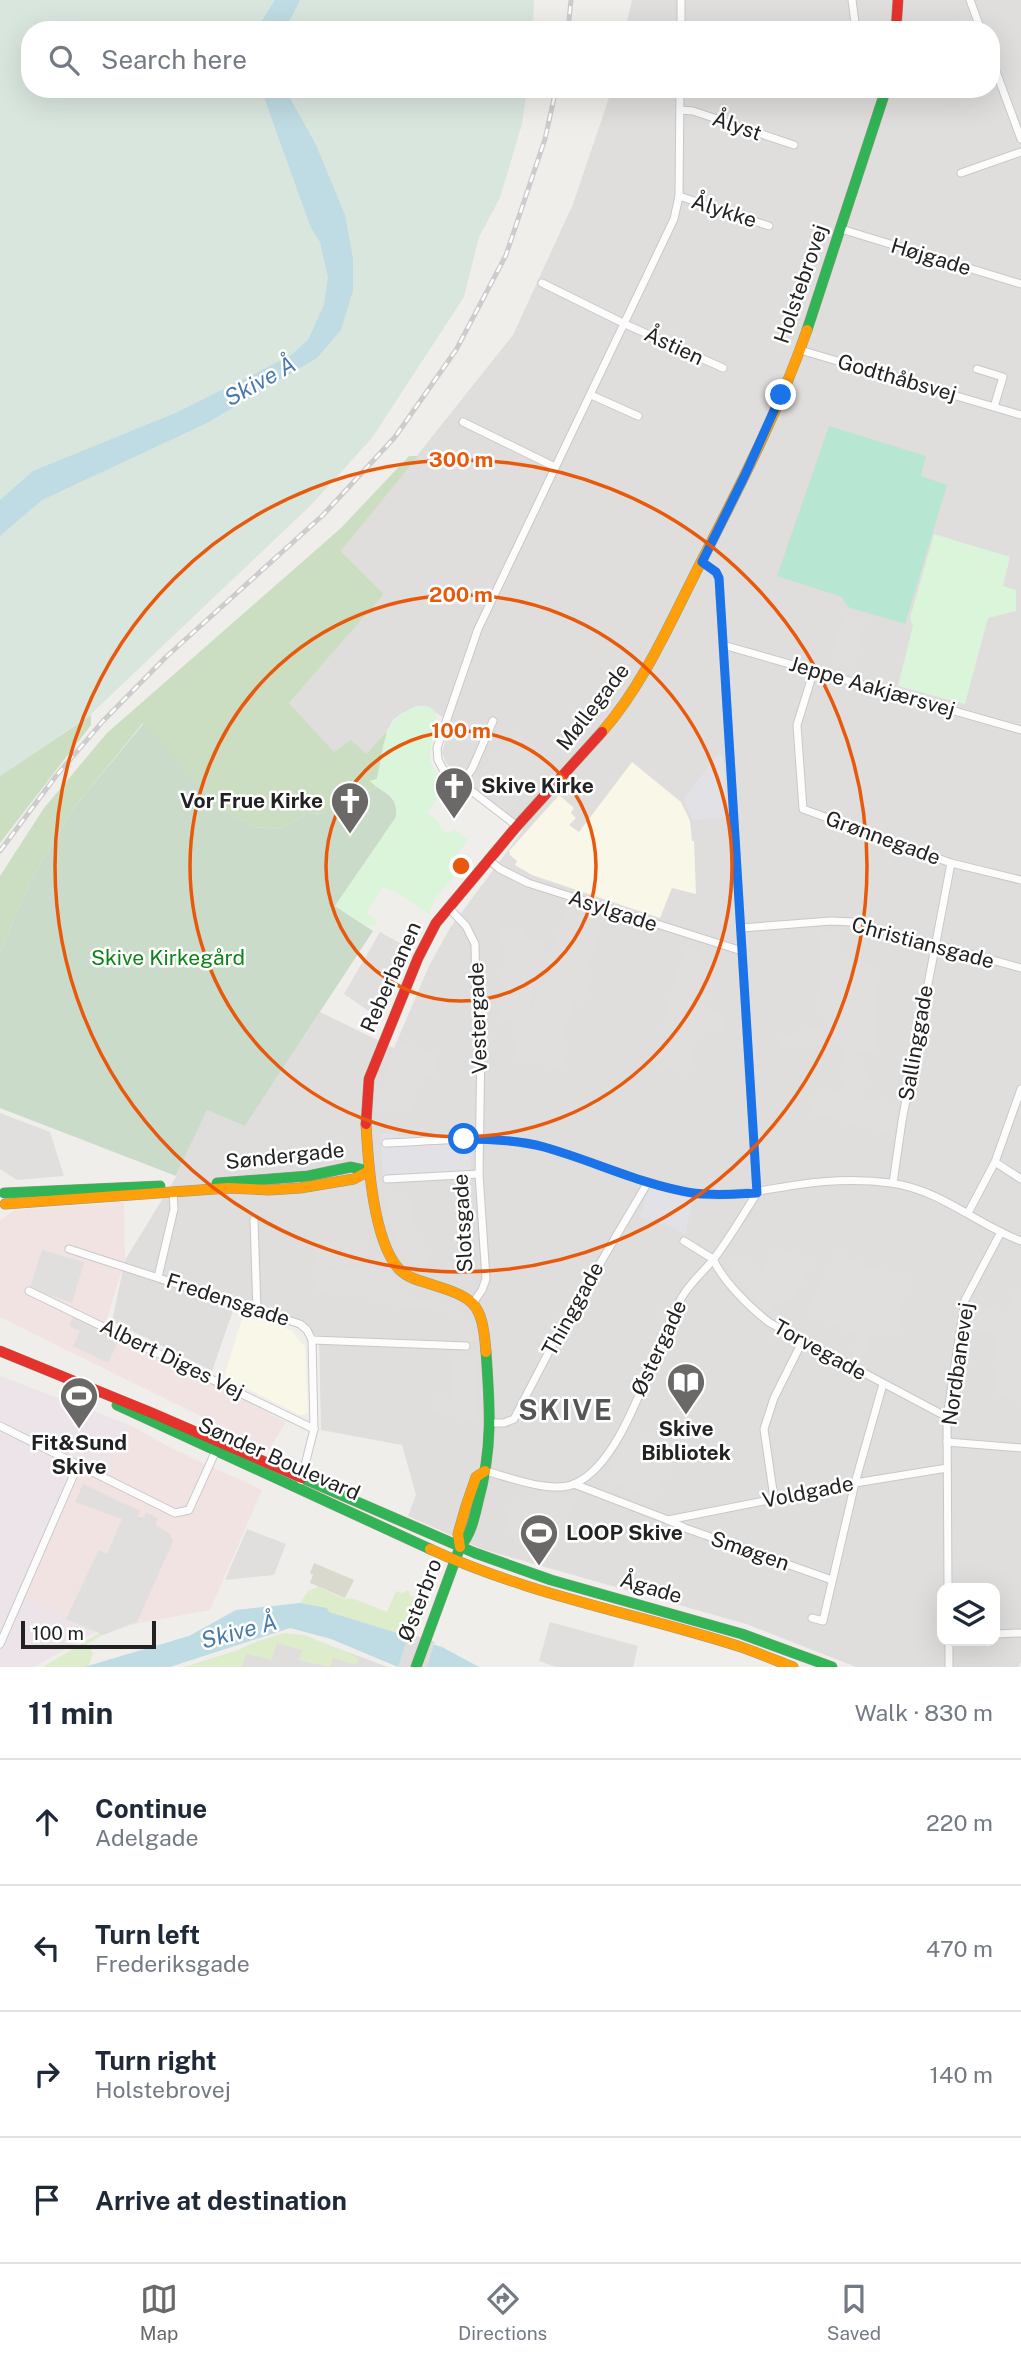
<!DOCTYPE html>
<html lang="en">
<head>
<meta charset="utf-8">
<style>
  body { margin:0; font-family:"Public Sans",sans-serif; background:#f6f6f7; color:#1f2937 }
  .controls { position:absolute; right:21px; bottom:21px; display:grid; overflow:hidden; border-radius:14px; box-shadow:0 7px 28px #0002 }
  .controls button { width:63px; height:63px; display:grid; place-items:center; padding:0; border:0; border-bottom:2px solid #e0e1e3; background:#fff; color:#1f2937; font:35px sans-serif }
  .scale { position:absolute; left:21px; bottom:18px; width:135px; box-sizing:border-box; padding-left:7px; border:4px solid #222; border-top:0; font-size:19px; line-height:24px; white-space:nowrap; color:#222; -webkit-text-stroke:5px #fff; paint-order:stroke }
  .stop { position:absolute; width:21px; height:21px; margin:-16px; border:5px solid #1a73e8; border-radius:50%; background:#fff }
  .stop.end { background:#1a73e8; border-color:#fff; box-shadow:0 2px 7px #0008 }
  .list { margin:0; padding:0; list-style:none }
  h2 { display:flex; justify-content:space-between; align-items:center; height:91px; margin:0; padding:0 28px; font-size:30px }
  h2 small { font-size:23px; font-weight:400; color:#747a83 }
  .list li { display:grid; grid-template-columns:46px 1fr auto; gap:21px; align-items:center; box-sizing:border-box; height:126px; padding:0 28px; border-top:2px solid #e0e1e3 }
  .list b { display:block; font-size:26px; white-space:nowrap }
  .list p { margin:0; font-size:23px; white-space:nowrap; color:#747a83 }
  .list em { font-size:23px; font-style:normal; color:#747a83 }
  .icon { flex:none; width:38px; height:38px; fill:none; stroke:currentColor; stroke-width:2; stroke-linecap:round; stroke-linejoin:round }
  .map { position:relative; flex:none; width:1021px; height:1667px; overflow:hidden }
  .search { position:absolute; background:#fff; box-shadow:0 7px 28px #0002; left:21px; right:21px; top:21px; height:77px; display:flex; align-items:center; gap:18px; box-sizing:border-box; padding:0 24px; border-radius:28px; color:#747a83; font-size:26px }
  .sheet { height:595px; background:#fff }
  nav { display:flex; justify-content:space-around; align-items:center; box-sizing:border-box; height:98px; border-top:2px solid #e0e1e3; background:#fff; font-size:19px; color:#747a83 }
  nav a { display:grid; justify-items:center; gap:4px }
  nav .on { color:#6a6968 }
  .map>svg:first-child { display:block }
  .residential { fill:#dfdedc; fill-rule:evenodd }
  .commercial { fill:#f1e3e1 }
  .industrial { fill:#ede4e9 }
  .education { fill:#f8f7e8 }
  .construction { fill:#d9d9cd }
  .grass { fill:#ddeccb }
  .forest { fill:#cbdec1 }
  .wetland { fill:#d9e6de }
  .cemetery { fill:#cadbca }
  .park { fill:#daf5da }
  .pitch { fill:#b7e6d2 }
  .parking { fill:#e0dfde }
  .plaza { fill:#e2e1e5 }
  .water { fill:#bfdbe3 }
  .pier { fill:#dedddd }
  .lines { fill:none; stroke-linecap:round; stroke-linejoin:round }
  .street-casing { stroke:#c9c8c7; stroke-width:9 }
  .fast-casing { stroke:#999a82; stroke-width:11 }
  .slow-casing { stroke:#999a82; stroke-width:11 }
  .jam-casing { stroke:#999a82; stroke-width:11 }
  .street { stroke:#fdfcfc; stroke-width:7 }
  .fast { stroke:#30b455; stroke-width:10 }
  .slow { stroke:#ff9f0a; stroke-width:10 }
  .jam { stroke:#e5322d; stroke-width:10 }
  .rail-casing { stroke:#ccc; stroke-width:5 }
  .rail { stroke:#fff; stroke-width:2.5; stroke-dasharray:8; stroke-linecap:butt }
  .route { stroke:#1a73e8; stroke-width:9 }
  .ring { fill:none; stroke:#e8590c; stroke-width:3.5 }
  .labels { text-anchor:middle; stroke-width:5; stroke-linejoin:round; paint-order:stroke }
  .street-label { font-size:21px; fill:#222; stroke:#fff }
  .poi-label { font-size:21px; font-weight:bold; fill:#222; stroke:#fff; text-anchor:start }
  .park-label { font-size:21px; fill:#0c8416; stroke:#fff }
  .water-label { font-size:23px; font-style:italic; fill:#4a7aab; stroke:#fff }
  .district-label { font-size:28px; font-weight:bold; letter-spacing:2px; fill:#555; stroke:#fff }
  .centre { fill:#e8590c; stroke:#fff; stroke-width:3.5 }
  .ring-label { font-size:21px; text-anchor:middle; font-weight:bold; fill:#e8590c; stroke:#fff; stroke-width:5; stroke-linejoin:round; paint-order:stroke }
</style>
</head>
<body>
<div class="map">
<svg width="1021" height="1667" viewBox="0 0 1021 1667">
  <rect width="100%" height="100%" fill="#f0eeeb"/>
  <g class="residential">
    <path d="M632,0H1021V1662L1018,1667H856L746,1624L482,1549L408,1516L416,1495L402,1445L321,1430L319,1336L235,1305L212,1371L112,1321L125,1260L176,1177L207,1109L245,1126L320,1012L394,1048L429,966L450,928L523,830L446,763L442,752L451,723L432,710L422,706L402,713L393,720L387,731L366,754L334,753L289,703L384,594L341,551L513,335L573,204L612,89H991V30H625ZM942,1588H995V1641H942Z"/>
    <path d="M306,1637L388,1667H198L264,1640Z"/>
  </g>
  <g class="commercial">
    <path d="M124,1202L125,1260L104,1328L286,1422L269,1450L0,1317V1220L15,1210Z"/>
    <path d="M130,1425L173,1449L262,1490L210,1610L97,1631L24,1599L86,1460L109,1472Z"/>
  </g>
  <path class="industrial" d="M0,1376L130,1425L109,1472L85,1460L24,1598L97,1631L34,1667H0Z"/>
  <g class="education">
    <path d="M632,762L681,802L690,821L692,841H694L696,894L672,888L660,918L532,875L515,865L517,861L510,855L509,851L559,795L574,808L571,813L576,818L569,825L579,832Z"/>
    <path d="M243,1315L291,1330L305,1347L308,1411L305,1414L300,1415L224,1377Z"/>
  </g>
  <path class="construction" d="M314,1563L354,1580L345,1598L310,1583L313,1575L310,1573Z"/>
  <g class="grass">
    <path d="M318,1587L345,1599L352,1598L387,1612L396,1591L402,1593L408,1590L410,1596L420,1600L408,1637L300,1603L308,1591Z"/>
    <path d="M99,1633L103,1635L87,1644L93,1653L89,1665L84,1667H43Z"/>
    <path d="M285,1633L305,1635L359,1658L357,1665L333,1658L330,1667L299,1660L302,1650L277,1643L272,1660L246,1654L242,1667H184L235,1651L258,1641Z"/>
  </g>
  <g class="forest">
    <path d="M409,456H418L341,551L384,594L289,703L334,752L351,740L366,754L387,731L377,779L370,781L377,787L325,813L307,814L279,829L255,827L219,808L143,723L76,805L32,878L0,952V876L44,808L107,733L341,528Z"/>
    <path d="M91,715V725L0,843V776Z"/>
  </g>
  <path class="wetland" d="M0,0H534L533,30H30V89H527L522,124L500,198L479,237L464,297L372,438L311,505L90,715L0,776Z"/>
  <path class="cemetery" d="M144,723L219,808L255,827L279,829L307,814L325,813L377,787C391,797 398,798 396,817L335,906L373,931L245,1126L207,1110L176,1176L0,1108V952L32,878L76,805Z"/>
  <g class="park">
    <path d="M934,534L1010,557L1003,586L1016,590V611L988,618L965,704L898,686L913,626L910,618Z"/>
    <path d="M417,706C455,703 424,745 431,763C435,775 449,783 458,790L449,804L438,797L427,813L439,822V827L449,834L453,829L468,840L454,859L463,866L435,898L429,914L394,890L392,892L383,887L366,913L375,919L376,926L364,925L335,906L396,817C398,796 385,793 370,781L377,779C384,747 382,719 417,706Z"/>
  </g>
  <path class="pitch" d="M829,426L926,456L921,476L947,485L905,624L848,607L842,597L777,576Z"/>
  <g class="parking">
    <path d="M844,613L866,619L853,667L831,660Z"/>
    <path d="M513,732L551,762L508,814L471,784Z"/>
    <path d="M568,905L605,916L587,971L594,973L583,1003L575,1001L561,1041L569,1045L561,1068L515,1061L520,1023L500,1017L505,985L501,984L506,946L499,937L500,927L524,930L523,938L544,941L540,979L530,1007L538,1011L533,1008L540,986L547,988L552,975L545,972Z"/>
    <path d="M839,930L842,962L864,961L865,965H873L877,1050L857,1052L859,1068L867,1071L863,1098L898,1105L893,1134L810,1113L817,1088L841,1092L847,1074L843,1043L782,1048L781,1038L824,1025L818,932Z"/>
    <path d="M380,932L407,947L376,1016L344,994Z"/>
    <path d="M685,946L702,952L699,963L711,968L703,1007L722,1014L724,1030L699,1032L688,1074L652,1062Z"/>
    <path d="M397,1041L434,1053L436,1076L418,1074L413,1113L393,1111V1105L379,1106L387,1069Z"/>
    <path d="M0,1113L50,1132L64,1176L17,1180L0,1169Z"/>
    <path d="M384,1183H391L393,1198L410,1197L418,1244L414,1246L428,1255V1270L415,1267L398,1249L386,1203Z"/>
    <path d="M362,1240L361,1263L315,1267L314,1242Z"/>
    <path d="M777,1249L815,1259L791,1302L777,1296L769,1312L764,1309L729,1267L742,1256L759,1274Z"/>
    <path d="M42,1250L84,1262L72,1303L30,1288Z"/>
    <path d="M838,1251L868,1267L908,1275L896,1337L872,1333L862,1362L851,1357L858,1336L807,1311Z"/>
    <path d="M377,1262L388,1280L410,1296L409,1302L419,1299L450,1305L462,1313L467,1327L473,1334L472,1352L460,1353L461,1323L451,1314L417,1307L401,1309L388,1302L384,1306L376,1302L363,1288L367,1282L358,1284L359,1289L315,1291V1277L325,1276V1270L357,1268Z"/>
    <path d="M1016,1288L1021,1290V1402L993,1394L999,1366L994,1363L998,1336L968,1328L972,1304L1008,1313Z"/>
    <path d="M74,1315L120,1338L108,1363L73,1346L80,1331L69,1326Z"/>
    <path d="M454,1355L476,1356L478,1417H471V1422L431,1410L435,1398L458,1401L459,1407H461L460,1400L452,1399Z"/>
    <path d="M632,1427L679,1453L652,1501L605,1477Z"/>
    <path d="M83,1484L140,1511L138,1517H144L146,1512L157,1518L156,1525L170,1534L173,1541L137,1622L103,1635L66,1619L99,1550L107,1554L122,1519L75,1502Z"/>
    <path d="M542,1490L574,1499L557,1549L505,1531L514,1498L537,1503Z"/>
    <path d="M247,1529L286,1544L274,1575L225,1580Z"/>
    <path d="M550,1622L638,1646L633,1667H556L539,1661Z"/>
  </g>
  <g class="plaza">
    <path d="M717,755H723L727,818L692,820L684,799Z"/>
    <path d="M469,1132L471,1174L384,1183L380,1134L397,1133L398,1136Z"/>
    <path d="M653,1179L694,1196L685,1235L672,1227L639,1217Z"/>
  </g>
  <g class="water">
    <path d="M275,0H300L285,30H256Z"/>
    <path d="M261,89H285L316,145L345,215L353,258V290L341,330L317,358L207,423L42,500L0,536V500L33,471L178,412L290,356L308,340L324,305L328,277L320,242L311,228Z"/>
    <path d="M300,1603L327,1608L329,1612L442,1647L479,1667H398L331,1639L290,1628L170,1667H84L189,1636L236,1610Z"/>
  </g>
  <path class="pier" d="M409,1633L435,1642L427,1667H398Z"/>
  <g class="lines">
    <g class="street-casing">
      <g id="street">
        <path d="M852,0L856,30"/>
        <path d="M970,0L981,30"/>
        <path d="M681,30V0"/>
        <path d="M991,58L1021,139"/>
        <path d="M680,110L693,111L794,145"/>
        <path d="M961,173L1021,152"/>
        <path d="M679,196L769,226"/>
        <path d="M841,229L1021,284"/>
        <path d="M542,283L625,324L723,368"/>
        <path d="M800,350L1021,415"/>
        <path d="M977,369L1003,377L994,407"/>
        <path d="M591,395L638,416"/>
        <path d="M463,422L555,467"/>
        <path d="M702,562L716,572L719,578L757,1193"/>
        <path d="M723,645L1021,730"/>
        <path d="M814,670L797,725L803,809L951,863L1021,880"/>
        <path d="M461,784L472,769L493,721"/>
        <path d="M517,826L443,769L438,760L437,748L478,629L674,219L679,196L680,89"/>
        <path d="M489,860L500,869L528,883L742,951"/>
        <path d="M448,907L466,926L475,944L476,996L481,1044L479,1174L486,1279L482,1290L473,1303"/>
        <path d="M741,928L831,921L853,922L1021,968"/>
        <path d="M386,1143C439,1141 493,1134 544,1147C594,1161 641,1184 691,1193C727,1199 761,1190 796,1185C828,1180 860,1179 891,1183C941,1190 976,1224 1021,1241"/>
        <path d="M995,1162L1021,1179"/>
        <path d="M387,1179L479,1174"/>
        <path d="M893,1183L902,1121L951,863"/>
        <path d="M968,1213L995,1162L1021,1089"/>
        <path d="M254,1220L257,1310"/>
        <path d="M684,1241L713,1259"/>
        <path d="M69,1249L300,1324L307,1330L312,1340L314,1429L301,1481"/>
        <path d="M713,1259C723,1281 750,1308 770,1323L947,1417"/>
        <path d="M158,1277L174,1209L173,1192"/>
        <path d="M29,1291L314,1429"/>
        <path d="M312,1340L466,1346"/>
        <path d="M491,1423H504L514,1419L555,1340L648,1182"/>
        <path d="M0,1426L175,1513L189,1510L218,1446"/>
        <path d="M947,1442L1021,1448"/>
        <path d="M485,1471C509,1477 551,1494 574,1484C626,1463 653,1346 682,1297C690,1283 703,1272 713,1260C729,1239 743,1215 757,1193"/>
        <path d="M574,1484L668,1520L685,1528L832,1580"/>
        <path d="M774,1498L764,1429L774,1398L802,1342"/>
        <path d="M668,1520L855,1483L947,1468"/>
        <path d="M948,1588L947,1417L965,1300L1001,1232"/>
        <path d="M812,1618L823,1621L855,1483L883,1384"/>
        <path d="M995,1634L1021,1633"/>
        <path d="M949,1641V1667"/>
        <path d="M0,1644L78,1465"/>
      </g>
    </g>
    <g class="fast-casing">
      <g id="fast">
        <path d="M807,330L886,89"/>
        <path d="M217,1183L308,1176L351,1167L369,1171"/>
        <path d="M4,1193L160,1186"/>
        <path d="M117,1405L430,1549"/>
        <path d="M302,1478L475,1553L551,1580L742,1634L832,1667"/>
        <path d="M416,1667L460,1547C471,1534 474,1519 478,1502C493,1448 490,1407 486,1352"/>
      </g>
    </g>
    <g class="slow-casing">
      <g id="slow">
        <path d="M602,732C643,685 668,627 696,572C736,493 778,414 807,330"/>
        <path d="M366,1124C368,1161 373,1241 399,1269C407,1277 417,1280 427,1283C475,1298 482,1301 486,1352"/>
        <path d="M5,1204L228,1188L269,1190L300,1188L354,1179L369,1171"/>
        <path d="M460,1547L458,1534L466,1506L476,1477L485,1471"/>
        <path d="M430,1549C529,1595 635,1613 738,1646C756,1652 775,1660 793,1667"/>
      </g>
    </g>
    <g class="jam-casing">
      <g id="jam">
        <path d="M896,30L898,0"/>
        <path d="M366,1124L369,1079L418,958L436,923L517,826L602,732"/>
        <path d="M0,1351L152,1413L302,1478"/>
      </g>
    </g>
    <use href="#street" class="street"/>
    <use href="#fast" class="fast"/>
    <use href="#slow" class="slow"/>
    <use href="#jam" class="jam"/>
    <g class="rail-casing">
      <g id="rail">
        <path d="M568,30L571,0"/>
        <path d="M0,851L56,776L103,721L166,657L323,515L395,437L456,350L506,255L545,139L556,89"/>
      </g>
    </g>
    <use href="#rail" class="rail"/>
  </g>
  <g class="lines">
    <path class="route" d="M464,1139C491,1139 518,1140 544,1147C594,1161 642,1185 693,1193C715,1196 736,1194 757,1193L719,578L716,572L702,562L745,475L781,395"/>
  </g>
  <g class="ring">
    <circle cx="461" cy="866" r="135"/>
    <circle cx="461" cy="866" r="271"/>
    <circle cx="461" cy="866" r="406"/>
  </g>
  <defs>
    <g id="church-pin" transform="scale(2.0125)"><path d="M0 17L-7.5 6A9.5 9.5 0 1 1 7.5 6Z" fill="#6a6968" stroke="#fff"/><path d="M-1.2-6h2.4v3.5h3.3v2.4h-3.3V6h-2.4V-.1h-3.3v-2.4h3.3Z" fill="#fff"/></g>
    <g id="library-pin" transform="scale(2.0125)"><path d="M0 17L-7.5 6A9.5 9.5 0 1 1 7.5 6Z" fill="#6a6968" stroke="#fff"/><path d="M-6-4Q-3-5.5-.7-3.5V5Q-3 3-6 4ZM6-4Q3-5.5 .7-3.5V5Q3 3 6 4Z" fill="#fff"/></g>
    <g id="stadium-pin" transform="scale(2.0125)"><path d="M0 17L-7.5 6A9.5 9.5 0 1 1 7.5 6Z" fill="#6a6968" stroke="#fff"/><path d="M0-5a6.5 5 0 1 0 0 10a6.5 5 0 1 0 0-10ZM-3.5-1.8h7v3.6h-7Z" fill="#fff"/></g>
  </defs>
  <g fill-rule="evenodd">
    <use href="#church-pin" x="454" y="786"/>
    <use href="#church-pin" x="350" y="801"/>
    <use href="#library-pin" x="686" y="1382"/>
    <use href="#stadium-pin" x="79" y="1396"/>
    <use href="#stadium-pin" x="539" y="1533"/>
  </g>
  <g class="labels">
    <g class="street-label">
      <text transform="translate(737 126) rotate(19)" y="7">Ålyst</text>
      <text transform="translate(724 211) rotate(18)" y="7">Ålykke</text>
      <text transform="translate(931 257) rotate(17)" y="7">Højgade</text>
      <text transform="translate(801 284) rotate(-71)" y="7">Holstebrovej</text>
      <text transform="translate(674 346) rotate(25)" y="7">Åstien</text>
      <text transform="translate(897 378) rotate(16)" y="7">Godthåbsvej</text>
      <text transform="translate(872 687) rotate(16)" y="7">Jeppe Aakjærsvej</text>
      <text transform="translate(593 707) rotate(-52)" y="7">Møllegade</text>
      <text transform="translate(883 838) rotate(20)" y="7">Grønnegade</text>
      <text transform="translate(613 911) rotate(18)" y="7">Asylgade</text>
      <text transform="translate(923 943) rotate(15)" y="7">Christiansgade</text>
      <text transform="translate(391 977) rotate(-66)" y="7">Reberbanen</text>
      <text transform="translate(478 1018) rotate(-92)" y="7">Vestergade</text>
      <text transform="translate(916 1043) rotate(-80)" y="7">Sallinggade</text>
      <text transform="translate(285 1156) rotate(-6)" y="7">Søndergade</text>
      <text transform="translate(463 1223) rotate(-93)" y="7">Slotsgade</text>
      <text transform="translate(228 1300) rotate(18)" y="7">Fredensgade</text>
      <text transform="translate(573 1309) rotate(-61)" y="7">Thinggade</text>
      <text transform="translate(659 1348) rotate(-65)" y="7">Østergade</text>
      <text transform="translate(820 1350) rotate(29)" y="7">Torvegade</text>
      <text transform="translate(172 1359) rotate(26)" y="7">Albert Diges Vej</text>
      <text transform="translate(958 1364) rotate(-82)" y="7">Nordbanevej</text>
      <text transform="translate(279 1459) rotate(24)" y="7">Sønder Boulevard</text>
      <text transform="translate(808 1492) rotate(-11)" y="7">Voldgade</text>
      <text transform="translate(750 1551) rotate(19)" y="7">Smøgen</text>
      <text transform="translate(651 1588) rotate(16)" y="7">Ågade</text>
      <text transform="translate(420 1600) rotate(-69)" y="7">Østerbro</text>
    </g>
    <g class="poi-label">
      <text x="481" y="793">Skive Kirke</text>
      <text x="323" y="808" text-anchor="end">Vor Frue Kirke</text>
      <text x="686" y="1436" text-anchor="middle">Skive<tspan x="686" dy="24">Bibliotek</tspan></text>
      <text x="79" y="1450" text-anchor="middle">Fit&amp;Sund<tspan x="79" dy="24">Skive</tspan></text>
      <text x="566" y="1540">LOOP Skive</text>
    </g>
    <g class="park-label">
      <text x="168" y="965">Skive Kirkegård</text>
    </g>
    <g class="water-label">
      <text transform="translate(260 381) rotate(-29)" y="8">Skive Å</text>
      <text transform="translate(239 1631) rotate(-15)" y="8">Skive Å</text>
    </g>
    <g class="district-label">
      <text x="566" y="1420">SKIVE</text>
    </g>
  </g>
  <circle cx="461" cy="866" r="10" class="centre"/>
  <g class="ring-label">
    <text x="461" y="467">300 m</text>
    <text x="461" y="602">200 m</text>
    <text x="461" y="738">100 m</text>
  </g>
</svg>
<div class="controls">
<button><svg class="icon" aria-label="layers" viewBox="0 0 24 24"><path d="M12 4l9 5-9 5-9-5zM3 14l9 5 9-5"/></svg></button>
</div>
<div class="scale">100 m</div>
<div class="stop" style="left:464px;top:1139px"></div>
<div class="stop end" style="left:781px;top:395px"></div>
<div class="search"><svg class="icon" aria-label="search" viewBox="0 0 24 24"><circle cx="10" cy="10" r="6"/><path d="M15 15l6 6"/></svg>Search here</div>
</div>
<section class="sheet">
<h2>11 min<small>Walk · 830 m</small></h2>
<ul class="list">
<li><svg class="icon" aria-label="ahead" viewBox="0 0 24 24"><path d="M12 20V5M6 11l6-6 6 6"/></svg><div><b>Continue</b><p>Adelgade</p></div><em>220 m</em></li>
<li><svg class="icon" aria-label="left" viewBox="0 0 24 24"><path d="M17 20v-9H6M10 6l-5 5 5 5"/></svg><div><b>Turn left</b><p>Frederiksgade</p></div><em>470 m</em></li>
<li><svg class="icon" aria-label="right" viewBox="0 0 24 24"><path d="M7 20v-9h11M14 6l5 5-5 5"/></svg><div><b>Turn right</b><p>Holstebrovej</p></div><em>140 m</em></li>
<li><svg class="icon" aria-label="arrive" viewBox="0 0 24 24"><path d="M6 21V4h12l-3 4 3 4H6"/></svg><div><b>Arrive at destination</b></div></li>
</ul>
</section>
<nav>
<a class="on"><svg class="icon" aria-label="map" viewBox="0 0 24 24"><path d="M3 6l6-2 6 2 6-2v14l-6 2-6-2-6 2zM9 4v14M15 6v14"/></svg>Map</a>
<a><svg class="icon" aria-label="directions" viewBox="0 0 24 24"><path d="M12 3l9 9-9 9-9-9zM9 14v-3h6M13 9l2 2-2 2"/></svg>Directions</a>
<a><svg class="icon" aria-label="saved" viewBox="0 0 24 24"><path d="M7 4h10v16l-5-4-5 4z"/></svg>Saved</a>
</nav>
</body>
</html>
